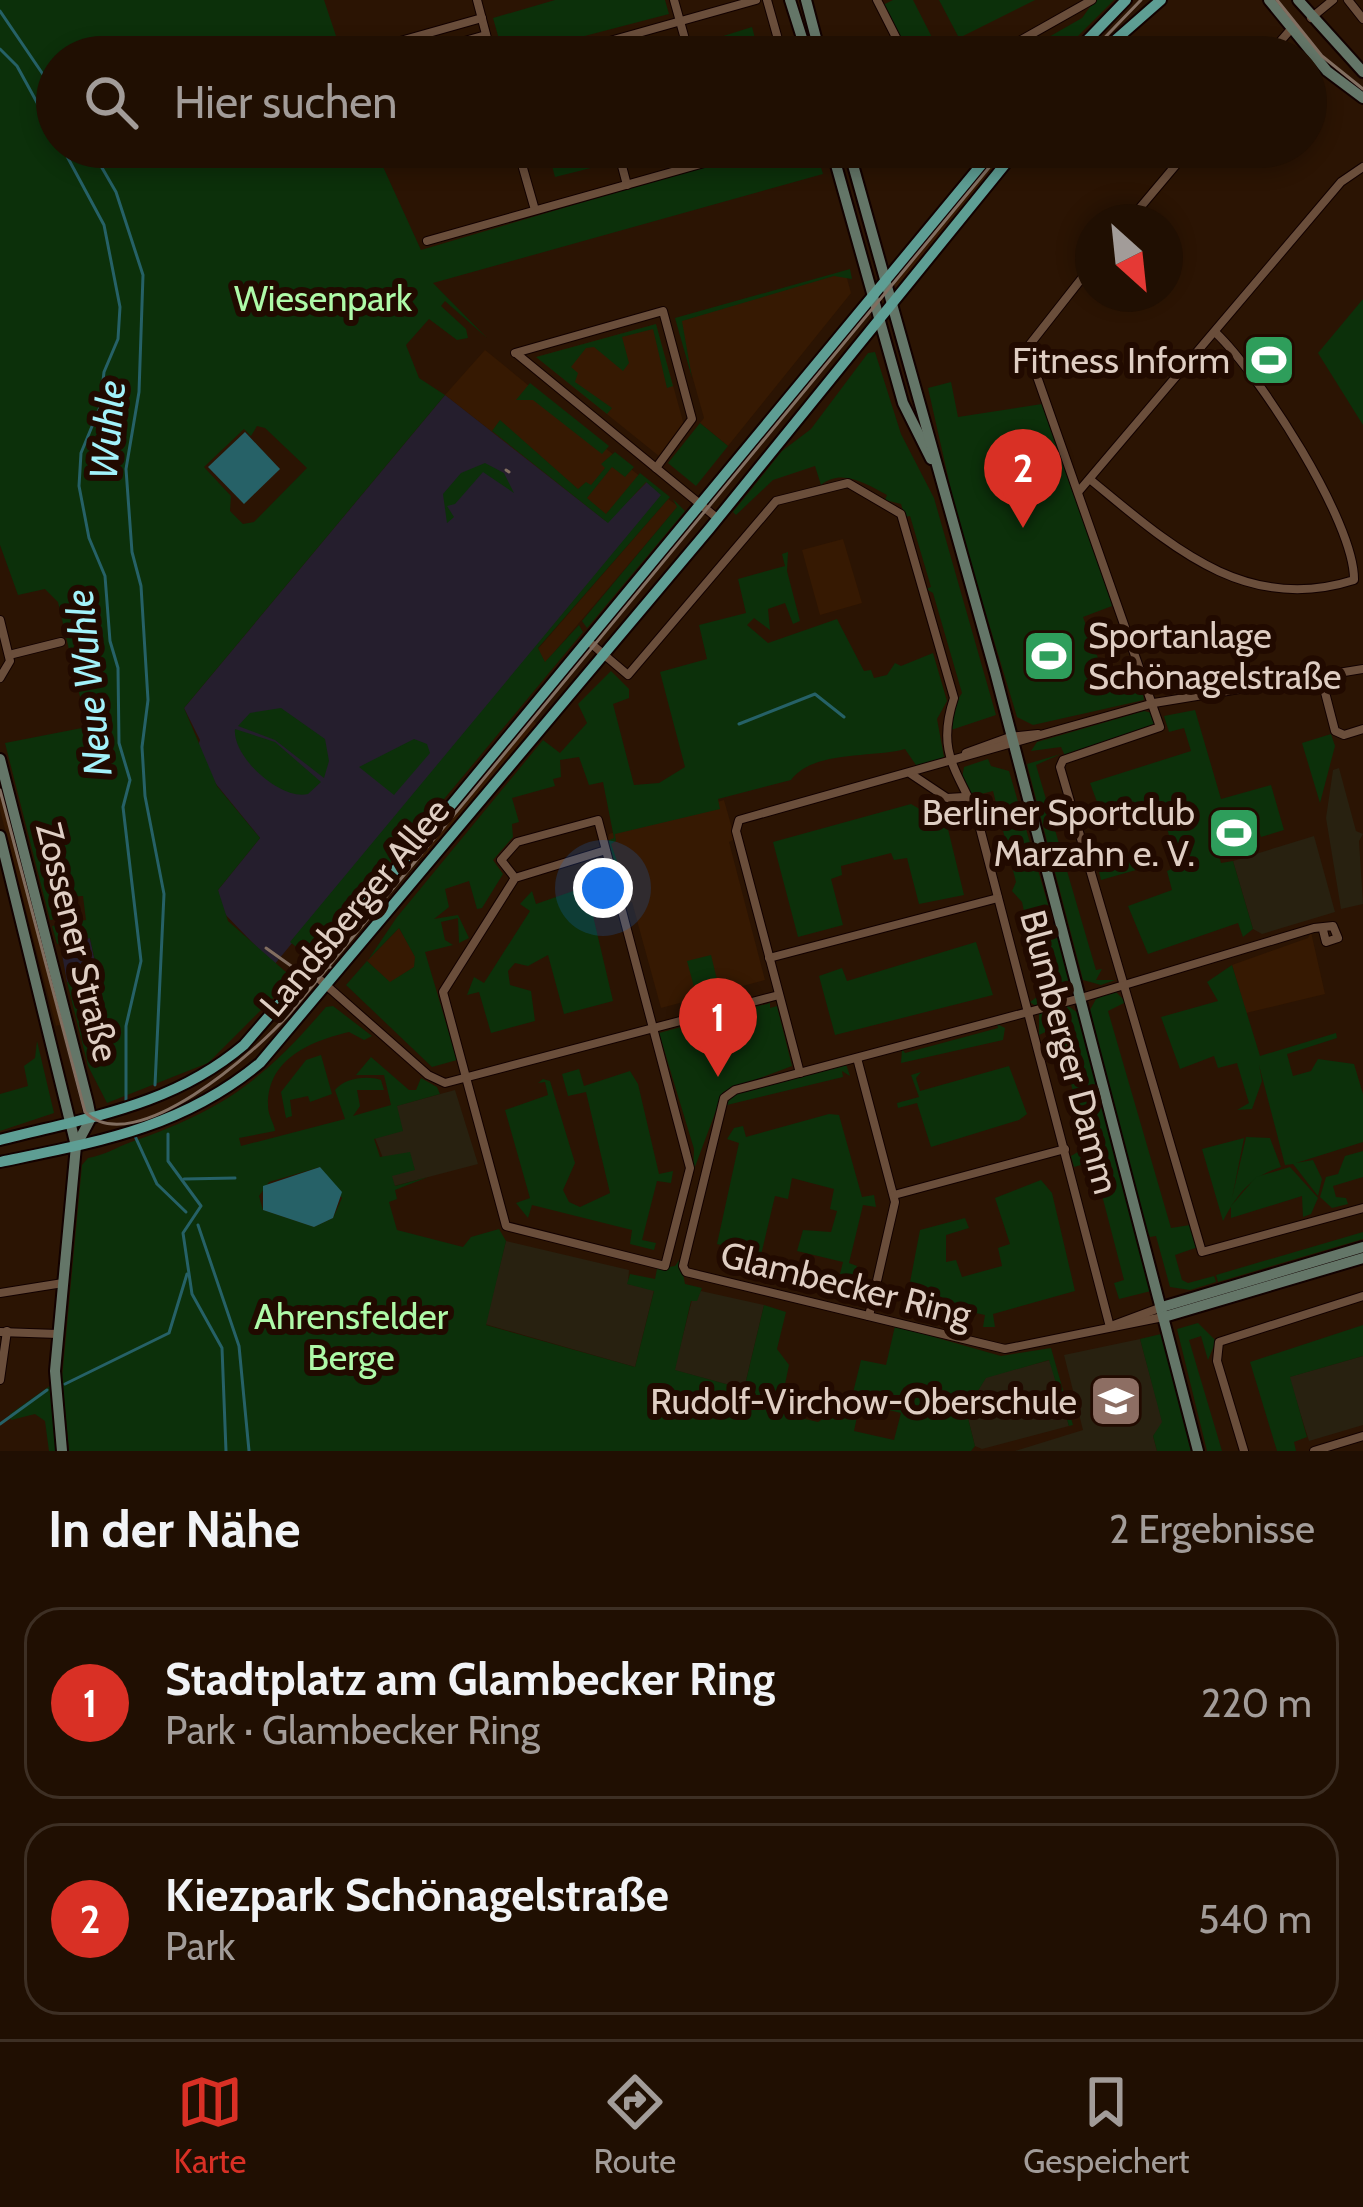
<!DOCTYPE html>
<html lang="de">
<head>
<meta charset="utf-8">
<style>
  body { margin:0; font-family:Cabin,sans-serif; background:#2d1d11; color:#f1f3f6 }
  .compass { position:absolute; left:1075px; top:204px; width:108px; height:108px; border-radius:50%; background:#200f02; box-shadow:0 6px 18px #0003; rotate:153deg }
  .you { position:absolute; left:603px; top:888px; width:42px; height:42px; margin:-30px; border:9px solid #fff; border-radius:50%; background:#1a73e8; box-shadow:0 0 0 18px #1a73e833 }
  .badge { display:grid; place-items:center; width:78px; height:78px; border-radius:50%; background:#d93025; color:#fff; font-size:39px; font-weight:700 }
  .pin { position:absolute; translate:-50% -99px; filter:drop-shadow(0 3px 6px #0008) }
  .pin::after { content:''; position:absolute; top:63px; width:42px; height:36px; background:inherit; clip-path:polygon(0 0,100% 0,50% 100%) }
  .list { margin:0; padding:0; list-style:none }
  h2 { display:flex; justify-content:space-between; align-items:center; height:156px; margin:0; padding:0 48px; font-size:51px }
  h2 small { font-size:39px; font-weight:400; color:#a29c99 }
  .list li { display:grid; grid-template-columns:78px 1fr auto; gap:36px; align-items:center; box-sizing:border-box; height:192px; margin:0 24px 24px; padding:0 24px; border:3px solid #3d2f24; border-radius:36px }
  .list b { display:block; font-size:45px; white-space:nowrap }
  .list p { margin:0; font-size:39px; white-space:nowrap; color:#a29c99 }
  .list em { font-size:39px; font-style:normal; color:#a29c99 }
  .icon { flex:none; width:66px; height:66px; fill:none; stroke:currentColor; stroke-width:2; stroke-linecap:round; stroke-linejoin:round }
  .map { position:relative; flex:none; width:1363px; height:1451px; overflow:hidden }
  .search { position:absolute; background:#200f02; box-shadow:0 6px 18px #0003; left:36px; right:36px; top:36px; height:132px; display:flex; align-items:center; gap:30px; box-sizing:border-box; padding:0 42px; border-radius:66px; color:#a29c99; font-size:45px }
  .sheet { height:588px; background:#200f02 }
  nav { display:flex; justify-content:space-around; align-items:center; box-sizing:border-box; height:168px; border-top:3px solid #3d2f24; background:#200f02; font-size:33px; color:#a29c99 }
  nav a { display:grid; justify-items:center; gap:6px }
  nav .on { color:#d93025 }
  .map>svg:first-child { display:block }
  .built { fill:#361902 }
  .industrial { fill:#251e2d }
  .education { fill:#282110 }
  .green { fill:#0c300a; fill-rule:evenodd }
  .water { fill:#266167 }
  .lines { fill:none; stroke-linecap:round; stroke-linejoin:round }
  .stream { stroke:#266167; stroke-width:3 }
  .street-casing { stroke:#120100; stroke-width:10 }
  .secondary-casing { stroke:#120100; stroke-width:14 }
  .primary-casing { stroke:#120100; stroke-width:14 }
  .street { stroke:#6a4e3b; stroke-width:8 }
  .secondary { stroke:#647668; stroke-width:10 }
  .primary { stroke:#5e9e94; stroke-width:10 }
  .tram { stroke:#826e60; stroke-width:3 }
  .labels { text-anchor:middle; stroke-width:12; stroke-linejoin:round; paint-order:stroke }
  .park-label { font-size:36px; fill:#aefaa8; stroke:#210a00 }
  .poi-label { font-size:36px; fill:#dfcec3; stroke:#210a00; text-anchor:end }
  .street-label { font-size:36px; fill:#dfcec3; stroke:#210a00 }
  .water-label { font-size:39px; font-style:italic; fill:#a2f2fa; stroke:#210a00 }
</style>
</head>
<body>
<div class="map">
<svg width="1363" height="1451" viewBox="0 0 1363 1451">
  <rect width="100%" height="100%" fill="#2b1403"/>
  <g class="built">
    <path d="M1004,147H1012L896,288L893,281Z"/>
    <path d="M845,271L851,293L728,446L700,423L704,418L676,318Z"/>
    <path d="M656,324L684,425L659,456L536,357Z"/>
    <path d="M485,350L647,482L608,523L445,395Z"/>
    <path d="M668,499L678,506L545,663L538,649Z"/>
    <path d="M843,539L862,603L820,615L802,550Z"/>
    <path d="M532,720L537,724L425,859L419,855Z"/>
    <path d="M0,783L62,1024L56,1026L0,810Z"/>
    <path d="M724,800L735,839L729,842L765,980L661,1008L632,902L624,904L607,841L609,834Z"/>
    <path d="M399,928L416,957L414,967L390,983L367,961Z"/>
    <path d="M1311,932L1325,994L1246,1013L1232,965L1308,938Z"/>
  </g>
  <g class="industrial">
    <path d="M445,395L607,522L647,482L662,495L274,965L220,909L218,890L260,838L194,757L200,740L184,708Z"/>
    <path d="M90,938L98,976L67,982L60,943Z"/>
  </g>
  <g class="education">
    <path d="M1339,768L1356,831L1363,834L1359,841L1363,904L1341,909L1326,818L1333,770Z"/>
    <path d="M1314,836L1335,912L1262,934L1253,929L1233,861Z"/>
    <path d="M455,1090L478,1164L394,1186L368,1120L398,1112L396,1106Z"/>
    <path d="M506,1241L629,1270L628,1284L654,1290L635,1367L485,1324Z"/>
    <path d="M701,1291L764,1305L744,1389L674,1370L692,1300Z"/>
    <path d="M1140,1339L1163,1423L1153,1436L1157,1451H1015L1083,1430L1064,1355Z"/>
    <path d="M1363,1356V1425L1309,1441L1289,1377Z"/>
    <path d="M1050,1360L1069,1426L982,1449L975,1446L966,1410L986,1377Z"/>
  </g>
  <g class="green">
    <path d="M0,0H324L343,57H57V147H374L421,250L729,159L768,153L769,148L815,147L823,174L433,283L487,338L445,301L441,306L466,329L468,338L457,340L429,319L406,345L419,378L445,395L184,708L217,786L260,838L218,890L228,921L287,973L285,986L208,1063L107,1103L88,1066L67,982L98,975L90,938L57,944L52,926L86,920L83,896L59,897L63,918L50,920L5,743L87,727L58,602L45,589L18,595L0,545ZM257,426L265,428L307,468L254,522L243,524L230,511L231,496L204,467L244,429L251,436Z"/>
    <path d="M555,0H665L669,14L504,57L493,18Z"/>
    <path d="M893,0H913L942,57H909L883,5Z"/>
    <path d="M939,0H1035L959,38Z"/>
    <path d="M1095,0H1114L1057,57H1014L1082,18Z"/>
    <path d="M752,27L760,57L719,53L705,57L701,43Z"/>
    <path d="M547,147H585L588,155L603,151L607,164L555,177Z"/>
    <path d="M850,269L852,279L834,276L682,321L692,378L675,318Z"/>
    <path d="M1363,299V425L1318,353Z"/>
    <path d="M656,324L673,386L667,388L653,329L622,337L629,363L623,371L594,347L586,348L571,367L578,373L575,382L612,408L607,414L536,357Z"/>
    <path d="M875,352L901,434L934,498L996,715L948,731L947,717L962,693L933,593L926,589L931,587L910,516L905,517L901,504L885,500L887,495C863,482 841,469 821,485L815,466L773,480L736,515L733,512L782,451L811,429L868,353Z"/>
    <path d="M951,382L958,417L1042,404L1109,592L1112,606L1083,617L1110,691L1141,681L1144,700L1033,725L1017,717L958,521L928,388Z"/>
    <path d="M530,383L609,446L602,454L533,400H516Z"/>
    <path d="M500,420L578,489L586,482L591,485L605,468L601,464L615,452L634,467L625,477L612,467L587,498L606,514L640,473L670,497L538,648L545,662L579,625L583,632C494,739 405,847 313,953H304L290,942L661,495L646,482L608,523L492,431Z"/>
    <path d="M700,423L728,446L696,486L668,463Z"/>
    <path d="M485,463L504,473L514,493L483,472L455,504L447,506L454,517L447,523L443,494L461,473Z"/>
    <path d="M673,499L685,511L587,628L582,621L677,507Z"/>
    <path d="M788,552L787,571L800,621L793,624L785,603L768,609L770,630L754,618L747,625L768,643L837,619L864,671L871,670L874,678L887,675L895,663L901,666L933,653L947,701L937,719L944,757L918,768L905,749C873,758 813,750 791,780L718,799L720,809L615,834L616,841L611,844L626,886H619L607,841L614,838L603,782L589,785L579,757L560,760L561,777L553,779L555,786L512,798L519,822L512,824L513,837L493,860L503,874L482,908L477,909L469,881L445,889L449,907L434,919L458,915L469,938L459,943L458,918L441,922L445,940L453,945L425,952L457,1060L432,1067L346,985L367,961L390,982L414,967L415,957L399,928L368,960L397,917L543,740L560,753L587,723L578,704L611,671L629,689V698L613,704L634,785L659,783L685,767L660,672L707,659L699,625L746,613L738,579L785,566L782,554Z"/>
    <path d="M281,708L325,739L329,761L324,778L275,740L238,726L250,713Z"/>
    <path d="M1195,710L1221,799L1271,785L1284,830L1261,837L1253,813L1211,826L1221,863L1233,861L1253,929L1243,937L1238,923L1148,954L1128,906L1172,890L1167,871L1178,866L1166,825L1148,830L1144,818L1107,829L1090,783L1191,751L1184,728L1169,732L1164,716Z"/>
    <path d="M1144,711L1153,713L1157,725L1065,756L1061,747L1031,751L1037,742Z"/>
    <path d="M235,729L275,742L321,782L308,794C281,801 232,757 235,729Z"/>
    <path d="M1331,734L1335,746L1320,803L1302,743Z"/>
    <path d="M414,739L427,744L430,753L394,795L359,767Z"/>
    <path d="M1061,754L1036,765L1096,970L1102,969L1096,980H1115L1101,985L1083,980L1027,764Z"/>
    <path d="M988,759L991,766L1009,771L1074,993L1037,1007L1030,1002L1042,993L1022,902L1012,891L1016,882L993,791L981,794L984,808L978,809L962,778L964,767Z"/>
    <path d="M911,804L947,825L964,895L919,904L907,858L894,860L891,853L841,866L842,875L831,879L843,925L798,937L773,842Z"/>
    <path d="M1138,850L1147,857L1143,868L1101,880L1097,863Z"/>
    <path d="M576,890L585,891L590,903L613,1001L564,1014L548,955L528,966L515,963L508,971L510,985L531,991L535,1021L491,1033L479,992L467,995L474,977L484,983L530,911L520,904L532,891L536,904Z"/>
    <path d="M976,942L993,995L835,1035L819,976L842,968L847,981Z"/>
    <path d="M711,955L720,992L697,998L687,961Z"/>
    <path d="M1232,965L1260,1056L1336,1033L1337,1038L1287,1054L1293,1076L1311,1071L1318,1059L1354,1064L1363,1094V1142L1296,1163L1313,1160L1322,1179L1318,1196L1293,1164L1285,1165L1259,1065L1262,1081L1252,1109L1237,1110L1249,1103L1237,1063L1218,1068L1214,1056L1180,1069L1161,1017L1218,1001L1207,982Z"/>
    <path d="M1115,991L1126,1002L1108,1011L1171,1228L1190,1225L1198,1247L1175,1255L1182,1280L1188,1283L1214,1276L1216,1282L1190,1290L1170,1287L1156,1236L1150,1237C1119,1166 1110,1084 1090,1010L1096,999Z"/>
    <path d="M770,1003V1008L777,1006L792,1066L723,1092L693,1172L694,1149L659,1033Z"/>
    <path d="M1067,1005L1082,1016L1151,1291L1119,1299L1114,1283L1124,1280L1097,1176L1085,1174L1081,1165L1074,1167L1071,1156L1088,1146L1057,1033L1052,1029L1039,1035V1012Z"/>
    <path d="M333,1006L372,1036L364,1040L349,1032C312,1041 267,1058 268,1106C268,1116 275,1125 275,1131L239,1138L241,1146L345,1119L335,1090C344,1078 367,1075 381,1080L384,1090H357L360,1106L353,1116L391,1105L384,1075H356L371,1057L409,1090H416L421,1078L437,1087L440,1094L397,1106L403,1131L374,1139L380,1157L410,1152L415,1170L392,1176L395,1186L428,1177L395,1190L397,1199L389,1202L397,1230L463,1247L471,1237L499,1229L506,1241L486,1325L635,1367L654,1291L627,1284L630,1274L655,1279L657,1269L675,1266L680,1259L685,1284L702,1288L697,1301H691L675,1370L744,1389L764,1305L786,1312L777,1349L789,1365L779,1413L818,1422L851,1401L861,1360L886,1365L895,1326L1001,1356L1051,1348L1073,1425L1069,1426L1049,1360L986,1378L966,1410L975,1446L971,1451H69L62,1378L82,1165L88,1158C105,1155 115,1148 131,1142C222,1110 262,1082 326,1007ZM320,1167L342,1198L333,1218L314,1227L263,1210L259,1196L269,1182ZM860,1403L901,1413L894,1440L854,1431Z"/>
    <path d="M997,1024L1005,1028L1003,1040L901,1063L902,1049L905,1053L998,1028Z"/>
    <path d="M37,1041L54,1113L0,1131V1094L28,1086L24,1066L35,1058Z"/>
    <path d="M321,1055L332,1094L310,1102L308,1096L290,1100L292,1116L286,1118L281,1092L306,1060Z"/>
    <path d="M846,1064L850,1076L842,1071L843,1077L727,1105L730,1095Z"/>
    <path d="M1009,1066L1027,1114L1019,1120L931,1147L917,1103L898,1108L897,1103L919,1097L911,1075L921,1072L916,1078L920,1091Z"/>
    <path d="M579,1069L584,1086L630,1071L638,1084L659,1174L673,1171L671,1183L657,1181L642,1240L656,1243L654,1250L630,1244L632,1230L532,1205L528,1218L516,1203L530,1198L505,1110L548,1095L545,1082L538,1083L543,1079L550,1081L575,1163L563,1190L569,1202L580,1207L610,1193L586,1092L568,1096L562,1074Z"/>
    <path d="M829,1114L839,1115L862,1197L874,1195L876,1207L863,1205L849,1263L857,1266L854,1277L840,1274L843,1262L797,1251L803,1230L831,1232L837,1211L830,1209L834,1189L792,1178L788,1199L775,1196L761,1255L717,1244L739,1143L727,1139L734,1128L743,1126L746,1137Z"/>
    <path d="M1246,1137L1270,1138L1281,1167C1249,1177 1237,1195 1223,1221L1202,1149L1244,1138L1232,1198Z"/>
    <path d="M1363,1151V1177L1333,1186L1336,1197L1346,1198L1348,1204L1332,1208L1320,1197L1326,1177L1338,1174L1345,1156Z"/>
    <path d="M1290,1167L1318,1198L1311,1214L1303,1217L1302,1196L1231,1218V1206L1256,1177Z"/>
    <path d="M1041,1180L1052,1193L1075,1291L993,1314L995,1327H983L985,1315L907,1298L920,1230L965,1218L969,1228L946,1235V1262L956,1260L962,1277L1002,1266L998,1248L1010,1244L995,1198Z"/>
    <path d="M1363,1232V1239L1218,1282L1216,1275Z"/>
    <path d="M1198,1323L1216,1341L1208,1360L1201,1336L1189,1340L1222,1451H1207L1177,1329Z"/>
    <path d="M1363,1325V1356L1290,1377L1307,1437L1294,1442L1296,1451H1277L1250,1362Z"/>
    <path d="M1161,1334L1191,1451H1157L1153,1436L1162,1422L1140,1339Z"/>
    <path d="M51,1385L59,1451H49L45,1421L35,1414L11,1420L10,1414Z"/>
  </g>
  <g class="water">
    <path d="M245,432L280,469L244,504L208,467Z"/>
    <path d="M320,1167L342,1192L333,1218L314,1227L263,1210V1186Z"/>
  </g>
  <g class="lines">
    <g class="stream">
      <path d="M0,11L57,95"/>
      <path d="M0,49L17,66L57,139"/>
      <path d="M62,147L104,225L120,307L118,339L104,372L100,407L81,453L79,486L89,538L105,576L110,641L118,668L119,743L130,780L123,807L141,961L126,1026V1103"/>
      <path d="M90,147L116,192L143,275L139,392L126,469L132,552L141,586L148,700L142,747L145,796L164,894L155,1085"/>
      <path d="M739,724L815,694L844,717"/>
      <path d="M168,1134V1161L201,1206L183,1233L192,1294L222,1348L226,1451"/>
      <path d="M135,1136L157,1184L186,1212"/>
      <path d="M184,1179L235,1178"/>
      <path d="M198,1225L239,1346L249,1451"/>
      <path d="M65,1384L169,1333L187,1274"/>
      <path d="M0,1424L47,1390"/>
    </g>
    <g class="street-casing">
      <g id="street">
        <path d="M477,0L492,57"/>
        <path d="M674,0L690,57"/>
        <path d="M767,0L783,57"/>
        <path d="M877,0L906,57"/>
        <path d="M1348,0L1363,19"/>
        <path d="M1311,18L1333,0"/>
        <path d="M373,57L372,49L482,18"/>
        <path d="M408,57L486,35"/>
        <path d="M553,57L756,0"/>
        <path d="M991,57L1092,0"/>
        <path d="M1267,57L1291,29"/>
        <path d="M406,147L408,155L437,147"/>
        <path d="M517,147L535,210"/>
        <path d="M617,147L627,185"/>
        <path d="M1128,222L1191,147"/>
        <path d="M427,241L761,147"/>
        <path d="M1093,264L1027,348L1160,727L1063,760L1060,767L1202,1252L1363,1208"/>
        <path d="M515,353L663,311L692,419L656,468"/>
        <path d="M517,354L717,518"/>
        <path d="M1092,481C1170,545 1245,615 1354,580C1355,522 1259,374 1216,333"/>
        <path d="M1079,491L1341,182L1363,167"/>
        <path d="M0,620L10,661L0,678"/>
        <path d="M588,641L628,675L776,501L848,483L901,514L954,698C937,749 954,767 976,813L1110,1327"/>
        <path d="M9,655L61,642"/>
        <path d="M1320,673L1335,731L1344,735L1363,729"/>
        <path d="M966,753L1010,737L1038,734"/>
        <path d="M911,774L947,798L964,797"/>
        <path d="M515,878L501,860L517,842L598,820L690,1168L665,1266L506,1226L443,992L515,878L606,850"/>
        <path d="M769,958L998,898"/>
        <path d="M310,971L428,1075L445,1083L779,995"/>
        <path d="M857,1058L895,1202L869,1316"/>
        <path d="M800,1073L736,831L739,820L1154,703L1363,669"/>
        <path d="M894,1195L1065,1149"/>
        <path d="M0,1293L63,1283"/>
        <path d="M1163,1317L1005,1349L686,1272L683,1266L724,1098L735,1090L1081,998L1314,928L1333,926L1338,938L1326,942L1323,930"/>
        <path d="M1111,1326L1162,1307"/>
        <path d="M0,1332L58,1334"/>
        <path d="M0,1380L7,1331"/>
        <path d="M1244,1451L1217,1361L1219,1342L1363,1296"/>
        <path d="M1314,1451L1363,1436"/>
      </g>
    </g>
    <g class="secondary-casing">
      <g id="secondary">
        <path d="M790,0L808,57"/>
        <path d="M806,0L821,57"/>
        <path d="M1269,0L1327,71L1363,98"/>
        <path d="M1298,0L1363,72"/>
        <path d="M831,147L903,403L931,459"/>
        <path d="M848,147L995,672L1198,1451"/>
        <path d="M0,759L88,1103L91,1118L77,1144"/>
        <path d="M0,836L76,1146L55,1371L62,1451"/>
        <path d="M1162,1307L1363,1247"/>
        <path d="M1164,1317L1363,1258"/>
      </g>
    </g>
    <g class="primary-casing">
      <g id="primary">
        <path d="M1071,57L1126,0"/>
        <path d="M1096,57L1161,0"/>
        <path d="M0,1140C89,1117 172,1106 244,1045L453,803L996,147"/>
        <path d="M0,1162C97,1142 182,1128 260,1063L710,528L1019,147"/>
      </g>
    </g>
    <use href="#street" class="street"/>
    <use href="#secondary" class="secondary"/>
    <use href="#primary" class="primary"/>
    <g class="tram">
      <path d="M1277,0L1322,56L1363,89"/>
      <path d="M1086,57L1141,0"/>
      <path d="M506,470L509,472"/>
      <path d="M0,790L85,1112C134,1161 258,1050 290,1013L1006,147"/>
      <path d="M266,948L301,973L330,967"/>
    </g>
  </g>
  <defs>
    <g id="stadium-square" transform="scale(2.7)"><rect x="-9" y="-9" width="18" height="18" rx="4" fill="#2e9e5b" stroke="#210a00"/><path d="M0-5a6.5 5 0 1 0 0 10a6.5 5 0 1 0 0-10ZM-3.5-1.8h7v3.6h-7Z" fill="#fff"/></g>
    <g id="school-square" transform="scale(2.7)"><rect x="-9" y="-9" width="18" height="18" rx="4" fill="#8d6e63" stroke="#210a00"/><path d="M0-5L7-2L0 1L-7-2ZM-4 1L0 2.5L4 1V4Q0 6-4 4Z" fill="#fff"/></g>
  </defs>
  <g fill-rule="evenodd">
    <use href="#stadium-square" x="1269" y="360"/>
    <use href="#stadium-square" x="1049" y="656"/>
    <use href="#stadium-square" x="1234" y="833"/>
    <use href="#school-square" x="1116" y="1401"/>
  </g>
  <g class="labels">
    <g class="park-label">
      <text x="323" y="311">Wiesenpark</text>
      <text x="351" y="1329">Ahrensfelder<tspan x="351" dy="41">Berge</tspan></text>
    </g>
    <g class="poi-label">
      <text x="1230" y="373">Fitness Inform</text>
      <text x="1088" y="648" text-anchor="start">Sportanlage<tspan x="1088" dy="41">Schönagelstraße</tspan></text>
      <text x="1195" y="825">Berliner Sportclub<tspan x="1195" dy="41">Marzahn e. V.</tspan></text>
      <text x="1077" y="1414">Rudolf-Virchow-Oberschule</text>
    </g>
    <g class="street-label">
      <text transform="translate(354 907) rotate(-50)" y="13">Landsberger Allee</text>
      <text transform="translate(78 942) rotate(76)" y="13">Zossener Straße</text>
      <text transform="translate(1070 1052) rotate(75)" y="13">Blumberger Damm</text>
      <text transform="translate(846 1284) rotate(14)" y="13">Glambecker Ring</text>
    </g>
    <g class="water-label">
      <text transform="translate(107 430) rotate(-85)" y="14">Wuhle</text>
      <text transform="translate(88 683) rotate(-96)" y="14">Neue Wuhle</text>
    </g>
  </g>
</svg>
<svg class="compass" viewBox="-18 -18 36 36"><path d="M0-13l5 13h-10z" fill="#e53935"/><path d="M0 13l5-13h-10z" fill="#a29c99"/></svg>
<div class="you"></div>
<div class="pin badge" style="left:718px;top:1077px">1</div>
<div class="pin badge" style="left:1023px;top:528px">2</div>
<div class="search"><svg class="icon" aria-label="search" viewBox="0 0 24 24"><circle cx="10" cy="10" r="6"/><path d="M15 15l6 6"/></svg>Hier suchen</div>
</div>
<section class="sheet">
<h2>In der Nähe<small>2 Ergebnisse</small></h2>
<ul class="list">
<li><span class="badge">1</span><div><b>Stadtplatz am Glambecker Ring</b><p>Park · Glambecker Ring</p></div><em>220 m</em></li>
<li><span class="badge">2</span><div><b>Kiezpark Schönagelstraße</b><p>Park</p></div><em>540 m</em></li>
</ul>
</section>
<nav>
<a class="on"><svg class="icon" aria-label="map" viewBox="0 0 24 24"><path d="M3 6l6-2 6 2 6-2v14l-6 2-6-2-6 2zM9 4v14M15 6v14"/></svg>Karte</a>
<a><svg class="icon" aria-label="directions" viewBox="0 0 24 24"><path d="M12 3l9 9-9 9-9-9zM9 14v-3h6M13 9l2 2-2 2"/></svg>Route</a>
<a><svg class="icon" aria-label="saved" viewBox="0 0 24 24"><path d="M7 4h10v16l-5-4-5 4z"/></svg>Gespeichert</a>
</nav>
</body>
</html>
